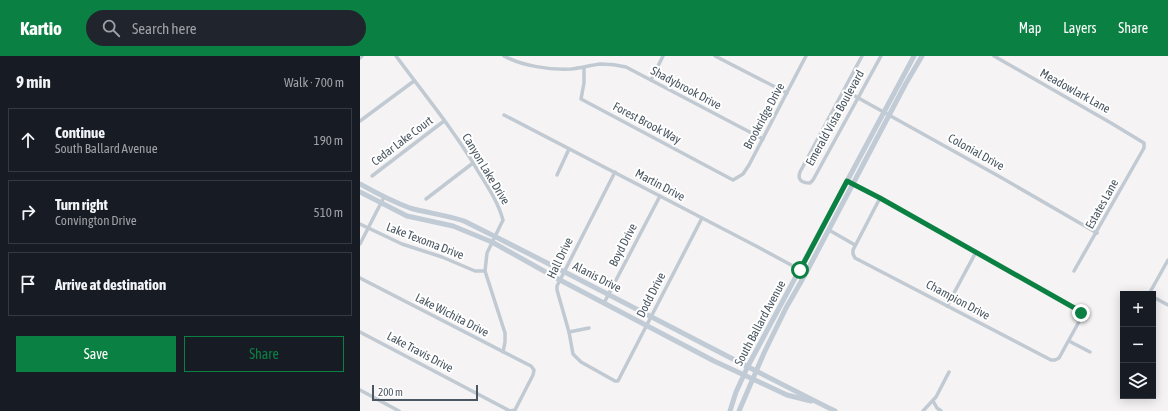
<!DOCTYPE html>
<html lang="en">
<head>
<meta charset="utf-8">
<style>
  body { margin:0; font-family:"Asap Condensed",sans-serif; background:#20242c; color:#f1f3f6 }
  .controls { position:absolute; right:12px; bottom:12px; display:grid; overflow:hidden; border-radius:0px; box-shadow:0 2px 10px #0003 }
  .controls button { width:36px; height:36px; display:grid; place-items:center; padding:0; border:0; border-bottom:1px solid #363941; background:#171b24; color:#f1f3f6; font:20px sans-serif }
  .scale { position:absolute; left:12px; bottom:10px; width:106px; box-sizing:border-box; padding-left:4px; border:2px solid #4a5661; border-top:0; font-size:11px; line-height:14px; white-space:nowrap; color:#4a5661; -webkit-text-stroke:3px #fff; paint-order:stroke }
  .stop { position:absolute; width:12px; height:12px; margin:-9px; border:3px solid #0b8043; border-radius:50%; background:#fff }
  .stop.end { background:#0b8043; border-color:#fff; box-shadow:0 1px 4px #0008 }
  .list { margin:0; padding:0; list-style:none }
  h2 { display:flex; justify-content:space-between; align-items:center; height:52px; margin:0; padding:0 16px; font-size:17px }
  h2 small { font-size:13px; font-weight:400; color:#9ea1a6 }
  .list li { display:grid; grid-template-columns:26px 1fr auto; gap:12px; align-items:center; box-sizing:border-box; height:64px; margin:0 8px 8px; padding:0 8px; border:1px solid #363941; border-radius:0px }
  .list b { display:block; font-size:15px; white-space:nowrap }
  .list p { margin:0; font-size:13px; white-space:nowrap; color:#9ea1a6 }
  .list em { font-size:13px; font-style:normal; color:#9ea1a6 }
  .actions { display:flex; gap:8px; padding:12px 16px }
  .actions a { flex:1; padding:9px 0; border:1px solid #0b8043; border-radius:0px; text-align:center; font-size:14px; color:#0b8043 }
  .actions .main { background:#0b8043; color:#fff }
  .icon { flex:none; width:22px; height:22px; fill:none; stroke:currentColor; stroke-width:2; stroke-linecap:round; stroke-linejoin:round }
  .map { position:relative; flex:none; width:808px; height:355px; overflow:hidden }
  header { display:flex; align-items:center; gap:24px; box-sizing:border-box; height:56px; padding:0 20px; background:#0b8043; color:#fff }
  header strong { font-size:19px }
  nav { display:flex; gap:22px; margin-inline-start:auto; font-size:14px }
  .search { width:280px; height:36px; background:#20242c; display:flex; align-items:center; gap:10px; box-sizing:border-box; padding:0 14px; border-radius:22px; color:#9ea1a6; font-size:15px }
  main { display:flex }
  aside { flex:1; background:#171b24 }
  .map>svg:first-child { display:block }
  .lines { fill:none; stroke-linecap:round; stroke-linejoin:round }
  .minor { stroke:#c1cad2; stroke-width:3.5 }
  .secondary { stroke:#c1cbd6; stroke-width:5 }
  .route { stroke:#0b8043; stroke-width:5 }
  .labels { text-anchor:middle; stroke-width:4; stroke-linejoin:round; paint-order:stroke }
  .street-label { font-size:12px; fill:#4a5661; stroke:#fff }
</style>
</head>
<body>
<header>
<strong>Kartio</strong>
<div class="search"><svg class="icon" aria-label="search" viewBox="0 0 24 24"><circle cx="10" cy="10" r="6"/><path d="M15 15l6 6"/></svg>Search here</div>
<nav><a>Map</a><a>Layers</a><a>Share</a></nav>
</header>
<main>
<aside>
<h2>9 min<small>Walk · 700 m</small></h2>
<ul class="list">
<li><svg class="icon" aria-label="ahead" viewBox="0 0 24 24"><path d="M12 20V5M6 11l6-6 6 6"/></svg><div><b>Continue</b><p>South Ballard Avenue</p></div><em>190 m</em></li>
<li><svg class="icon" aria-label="right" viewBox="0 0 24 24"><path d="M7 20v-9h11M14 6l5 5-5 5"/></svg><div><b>Turn right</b><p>Convington Drive</p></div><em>510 m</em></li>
<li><svg class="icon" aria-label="arrive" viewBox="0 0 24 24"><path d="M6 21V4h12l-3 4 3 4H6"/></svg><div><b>Arrive at destination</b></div></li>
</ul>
<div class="actions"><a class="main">Save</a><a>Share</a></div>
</aside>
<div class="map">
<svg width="808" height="355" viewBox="0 0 808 355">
  <rect width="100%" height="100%" fill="#f5f3f3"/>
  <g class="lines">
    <g class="minor">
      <path d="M36,0C64,38 94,74 118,115C128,131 138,146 143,164L127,197L125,215L145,277V286L143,296"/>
      <path d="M144,0C163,10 189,14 211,13C221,12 231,9 241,8C250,8 258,9 266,11L403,83"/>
      <path d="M355,0L427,37"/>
      <path d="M502,0L440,116C437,124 442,127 450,127L453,124L521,0"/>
      <path d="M634,0L751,67L784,87V92L714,215"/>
      <path d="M0,2L2,0"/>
      <path d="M224,12V27L221,43L373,124L383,118L389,109L446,0"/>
      <path d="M291,24L303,0"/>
      <path d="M484,34L642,122L737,177"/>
      <path d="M144,59L396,190L446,217"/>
      <path d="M0,65L54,25"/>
      <path d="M255,116L197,230V234L209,276L213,298L221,306L255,325H258L260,321L342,162"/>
      <path d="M197,119L209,93"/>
      <path d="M12,120L84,65"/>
      <path d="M487,125L520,142L718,254L721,257V262L699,302L695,304H691L495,202L493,198V194L520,142"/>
      <path d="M66,143L113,107"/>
      <path d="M0,168L42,188L82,201L115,215H125"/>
      <path d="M469,174L495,189"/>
      <path d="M0,188L24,141"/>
      <path d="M0,222L171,310L174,314L173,319L155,354L150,355L0,276"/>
      <path d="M789,238L808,204"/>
      <path d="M793,241L808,249"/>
      <path d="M244,247L300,140"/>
      <path d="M587,250L616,196"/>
      <path d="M209,276L229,272"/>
      <path d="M709,285L730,296"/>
      <path d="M0,334L39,355"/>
      <path d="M573,345L577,352L581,355"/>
      <path d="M563,355L576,341L589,316"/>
    </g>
    <g class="secondary">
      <path d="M0,128C16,137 33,146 50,152C68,157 86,159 104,165C229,227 351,293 475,355"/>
      <path d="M0,136L47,160L93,170L132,186L200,224L354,305L427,339L451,345"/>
      <path d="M370,355L376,336L388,310L554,0"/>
      <path d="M379,355L404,297L426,252L446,217L545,29L562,0"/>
    </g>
  </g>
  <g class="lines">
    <path class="route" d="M440,214L487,125L520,142L718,254L721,257"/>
  </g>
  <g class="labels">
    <g class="street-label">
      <text transform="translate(326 32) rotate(28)" y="4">Shadybrook Drive</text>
      <text transform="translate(715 35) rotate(29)" y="4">Meadowlark Lane</text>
      <text transform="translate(404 60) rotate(-62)" y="4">Brookridge Drive</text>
      <text transform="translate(475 62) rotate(-61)" y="4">Emerald Vista Boulevard</text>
      <text transform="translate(287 67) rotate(28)" y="4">Forest Brook Way</text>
      <text transform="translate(42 85) rotate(-37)" y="4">Cedar Lake Court</text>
      <text transform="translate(616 96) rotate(29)" y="4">Colonial Drive</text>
      <text transform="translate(126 113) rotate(59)" y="4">Canyon Lake Drive</text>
      <text transform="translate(300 129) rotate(28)" y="4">Martin Drive</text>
      <text transform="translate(742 148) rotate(-61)" y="4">Estates Lane</text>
      <text transform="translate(65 185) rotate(21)" y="4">Lake Texoma Drive</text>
      <text transform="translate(263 189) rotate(-63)" y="4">Boyd Drive</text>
      <text transform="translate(200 202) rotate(-64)" y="4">Hall Drive</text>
      <text transform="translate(237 221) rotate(27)" y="4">Alanis Drive</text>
      <text transform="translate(291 239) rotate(-63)" y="4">Dodd Drive</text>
      <text transform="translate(598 244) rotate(28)" y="4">Champion Drive</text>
      <text transform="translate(92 259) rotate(27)" y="4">Lake Wichita Drive</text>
      <text transform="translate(400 267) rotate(-62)" y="4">South Ballard Avenue</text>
      <text transform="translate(60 296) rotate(28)" y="4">Lake Travis Drive</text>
    </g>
  </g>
</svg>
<div class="controls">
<button>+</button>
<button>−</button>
<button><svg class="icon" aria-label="layers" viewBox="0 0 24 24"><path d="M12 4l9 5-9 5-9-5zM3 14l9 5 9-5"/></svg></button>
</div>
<div class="scale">200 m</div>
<div class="stop" style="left:440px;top:214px"></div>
<div class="stop end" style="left:721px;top:257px"></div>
</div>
</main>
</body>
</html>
